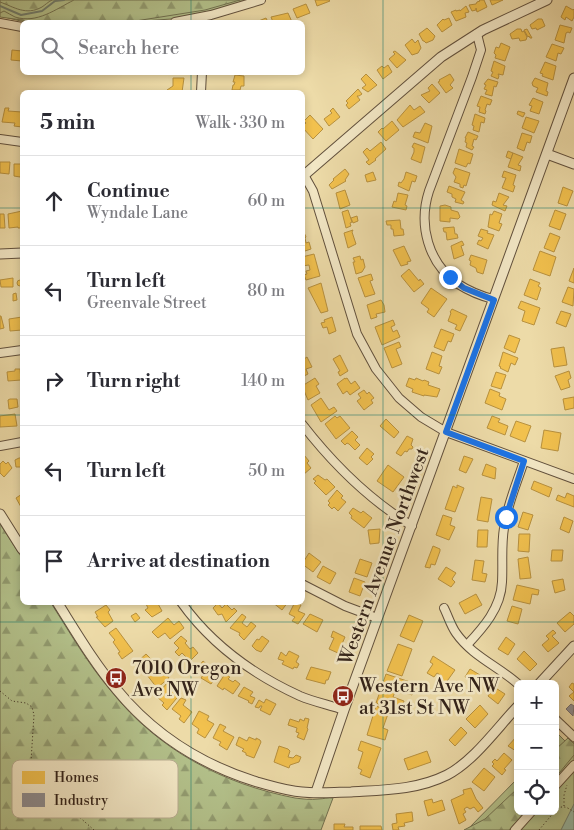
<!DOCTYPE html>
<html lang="en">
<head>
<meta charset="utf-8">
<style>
  body { margin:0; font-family:"Libre Bodoni",serif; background:#f7f7f7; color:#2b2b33 }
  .controls { position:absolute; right:15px; bottom:15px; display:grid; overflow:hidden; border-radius:8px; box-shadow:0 2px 8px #0003 }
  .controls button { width:45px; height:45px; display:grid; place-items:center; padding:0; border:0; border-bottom:1px solid #e1e1e2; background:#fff; color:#2b2b33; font:25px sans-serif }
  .stop { position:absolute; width:15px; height:15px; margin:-11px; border:4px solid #1a73e8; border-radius:50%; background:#fff }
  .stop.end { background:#1a73e8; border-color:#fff; box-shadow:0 1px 5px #0008 }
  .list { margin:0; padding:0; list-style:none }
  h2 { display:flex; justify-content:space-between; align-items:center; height:65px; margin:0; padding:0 20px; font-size:21px }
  h2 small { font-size:16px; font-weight:400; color:#7c7c81 }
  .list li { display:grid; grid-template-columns:32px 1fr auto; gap:15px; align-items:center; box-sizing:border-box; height:90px; padding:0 20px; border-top:1px solid #e1e1e2 }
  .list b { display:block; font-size:19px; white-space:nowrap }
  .list p { margin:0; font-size:16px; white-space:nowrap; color:#7c7c81 }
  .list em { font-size:16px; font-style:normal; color:#7c7c81 }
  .icon { flex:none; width:28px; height:28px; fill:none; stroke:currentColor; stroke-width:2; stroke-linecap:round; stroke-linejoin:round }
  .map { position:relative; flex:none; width:574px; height:830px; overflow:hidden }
  .search { position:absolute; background:#fff; box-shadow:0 2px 8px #0003; left:20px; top:20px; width:285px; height:55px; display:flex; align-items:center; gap:12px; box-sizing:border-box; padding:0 18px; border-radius:8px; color:#7c7c81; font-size:19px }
  .panel { position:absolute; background:#fff; box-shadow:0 2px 8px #0003; left:20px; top:90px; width:285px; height:515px; border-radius:8px }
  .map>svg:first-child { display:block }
  .green { fill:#b3c18b; stroke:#727252 }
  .forest { fill:url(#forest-firs); stroke:#727252 }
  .water { fill:#99bba7; stroke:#707e6e }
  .homes { fill:#f2c14e; stroke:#b8913e }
  .industry { fill:#8d8d92; stroke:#726d6e }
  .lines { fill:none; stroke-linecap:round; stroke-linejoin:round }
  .stream { stroke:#707e6e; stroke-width:2 }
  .minor-casing { stroke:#61503d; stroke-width:10 }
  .tertiary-casing { stroke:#61503d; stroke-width:11 }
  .path { stroke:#322219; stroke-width:1; stroke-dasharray:1 2.5; stroke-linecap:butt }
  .minor { stroke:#f3e8c6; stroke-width:8 }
  .tertiary { stroke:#f3e8c6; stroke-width:9 }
  .route { stroke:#1a73e8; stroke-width:6 }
  .grid { fill:none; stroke:#0f766e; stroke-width:1; stroke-opacity:0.55 }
  .labels { text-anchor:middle; stroke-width:5; stroke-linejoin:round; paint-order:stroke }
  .street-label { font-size:19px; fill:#322219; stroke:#f3e8c6 }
  .poi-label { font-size:19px; fill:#322219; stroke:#f3e8c6; text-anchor:start }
  .key { fill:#f3e8c6; stroke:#b9ad92; stroke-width:1 }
  .key-label { font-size:14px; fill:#322219 }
</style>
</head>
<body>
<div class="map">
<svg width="574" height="830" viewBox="0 0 574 830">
  <defs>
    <pattern id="forest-firs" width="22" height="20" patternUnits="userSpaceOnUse" patternTransform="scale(1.25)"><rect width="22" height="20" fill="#b3c18b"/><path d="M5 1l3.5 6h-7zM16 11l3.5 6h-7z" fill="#929c71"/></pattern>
  </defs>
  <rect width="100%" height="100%" fill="#eddba8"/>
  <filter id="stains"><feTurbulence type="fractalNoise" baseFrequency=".004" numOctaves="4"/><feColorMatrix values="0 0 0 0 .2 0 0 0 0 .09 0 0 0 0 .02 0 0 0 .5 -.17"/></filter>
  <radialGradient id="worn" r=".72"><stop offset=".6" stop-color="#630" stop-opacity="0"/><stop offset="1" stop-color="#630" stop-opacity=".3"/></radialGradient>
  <g class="green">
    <path d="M0,0H254L185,18L129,22H25L0,16Z"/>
    <path d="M559,735L570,746L574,742V830H467L518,778V811H555V738Z"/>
  </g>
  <g class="forest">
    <path d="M0,0H52C48,2 45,5 42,7C26,16 14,7 0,2Z"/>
    <path d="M74,0H240L205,10L129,22H36L0,17V13L4,11C8,13 11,15 15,17C37,24 56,9 74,0Z"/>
    <path d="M0,524L22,558V602L51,603C70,633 88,664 111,691C158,750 223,784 295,798C303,799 311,800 318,799C324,799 328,797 333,798L321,830H0Z"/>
    <path d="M568,738L574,744V755L555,778V750Z"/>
    <path d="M518,788V811H526L509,830H464L485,819Z"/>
  </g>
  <path class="water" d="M574,804V830H561Z"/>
  <g class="homes">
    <path d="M315,0H329L330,1L317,6Z"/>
    <path d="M479,0H484L487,7L477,12L476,8V10L472,11L469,5L476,4L477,2L480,1Z"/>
    <path d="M490,0H503L492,5Z"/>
    <path d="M306,4L310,13L297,18L293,9Z"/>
    <path d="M466,6L469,12L465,13L466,17L456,21L451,12L456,10V11L460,10V11Z"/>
    <path d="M566,6L573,10L574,9V17L572,21L566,17L565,20L561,17Z"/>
    <path d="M288,13L292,22H273L271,17Z"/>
    <path d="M266,18L268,22H256Z"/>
    <path d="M449,18L452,25L442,32L437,25L443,19L444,20Z"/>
    <path d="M538,19H542L545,26L537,30L536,28L532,29L530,25Z"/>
    <path d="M560,25L572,28L570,33L568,32L566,33L564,43L555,40Z"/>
    <path d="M427,28L435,36L433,40L426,43L424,41H423L419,34Z"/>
    <path d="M517,29H521L522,32L524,31L527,37L526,40L520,41L519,38L512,39L510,34Z"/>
    <path d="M527,29L532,38H530L529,36L528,37L524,30Z"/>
    <path d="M412,39L415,43L418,40L421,48L418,53L412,55L405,45Z"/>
    <path d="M501,43L510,47L505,61L495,58L496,55L494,53L496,47L499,48Z"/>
    <path d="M552,44L564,48L561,54L558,53L556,61L546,57Z"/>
    <path d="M12,50L22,51V61L11,60Z"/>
    <path d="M395,51L406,60L397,68L389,59L395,54L393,52Z"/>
    <path d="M494,61L505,66L503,75L498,74L499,76L498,79L491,76L493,72L491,71Z"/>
    <path d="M545,62L556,66L553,80L542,76L543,74L540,73Z"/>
    <path d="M388,65L392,72L383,79L377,70L382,66L384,68Z"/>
    <path d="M366,74L377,85L368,92L362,88L366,85L361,79Z"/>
    <path d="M450,74L454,80L450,85L453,88L446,93L438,82L440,81L439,80Z"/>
    <path d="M235,75L244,76V86H241L240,90H232L233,85H234L235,82H233Z"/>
    <path d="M173,78H184L182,92H167V90L173,86Z"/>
    <path d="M535,78L548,83L546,91L548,92L547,96L536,92L538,88L533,86L532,83Z"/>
    <path d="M488,79L498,82L496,87L494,86L492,96L485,94L487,90L484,89L486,85L484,84Z"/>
    <path d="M432,84L440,93L429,103L421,95L430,91L428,88Z"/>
    <path d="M358,89L362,94L359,96H357L360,100L349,109L346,105L348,103L346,101Z"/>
    <path d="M481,96L492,100L490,105L487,104L485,110L486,111L485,114L479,112L480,107L477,106Z"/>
    <path d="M533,98L543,102L539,114L530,111L532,106L529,105Z"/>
    <path d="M410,105L414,110L420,106L425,112L403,127L397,120Z"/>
    <path d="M5,108H9L8,111L22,112V127L14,126L15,123L2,122Z"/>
    <path d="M333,108L340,117L329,126L324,119L332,113L330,111Z"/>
    <path d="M518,111L525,113L523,117L517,114Z"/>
    <path d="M475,114L485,118L484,123L481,122L479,132L473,130L474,126L472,125Z"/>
    <path d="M310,115L323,129L313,139L302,127L306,123L304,121Z"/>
    <path d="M526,117L539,121L534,133L522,128Z"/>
    <path d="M392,121L399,130L386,141L378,132L382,128L383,129Z"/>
    <path d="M425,123L432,126L428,143L413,137L415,132L420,133Z"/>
    <path d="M468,132L478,136L476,140L474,139L472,146L474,147L472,150L466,147L467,143L465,142L466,138H465Z"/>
    <path d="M522,133L532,136L530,143L527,142L524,151L517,148Z"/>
    <path d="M381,142L386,149L375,159L376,160L369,165L366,162L369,160L363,152L367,148L370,151Z"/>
    <path d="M414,143L425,147L421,163L411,159L414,152V148L412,147Z"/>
    <path d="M459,149L473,154L470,164L468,163L466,167L455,163Z"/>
    <path d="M508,151L513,153L511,159L506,157Z"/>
    <path d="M513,153L523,157L518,165L521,166L520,171L508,167Z"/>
    <path d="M0,162H10L9,174L0,173Z"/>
    <path d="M14,164H22V175H21L20,177L14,176Z"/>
    <path d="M455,168L470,173L466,186L464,185L463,188L460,187V184L454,182L456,177L453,173Z"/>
    <path d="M345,169L349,174L345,180L346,181L332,189L329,185L334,180L333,179Z"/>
    <path d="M504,171L516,175L513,185L515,186L513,192L502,188L506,178L502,177Z"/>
    <path d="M373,172L376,180L367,182L365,175Z"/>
    <path d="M406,172L417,176L415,182L412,181L409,191L398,186L399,182L401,183L404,179Z"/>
    <path d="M449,186L465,192L461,200L464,202L463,204L455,202L456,199L452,197V194L447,192Z"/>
    <path d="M563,187L573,191L567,206L558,203Z"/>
    <path d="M345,190L350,205L340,209L336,193Z"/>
    <path d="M398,193L408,195L405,205L407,206L406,210L392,207L394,201L396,202Z"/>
    <path d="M499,193L509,197L503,205L507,206L505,211L492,205L493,201L496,202Z"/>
    <path d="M445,205L451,207V210L458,212L460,217L458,219L450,218V222L440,221V206Z"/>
    <path d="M348,210L352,222L350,223L351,226L346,228L342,212Z"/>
    <path d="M555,210L566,214L560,230L549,226Z"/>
    <path d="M22,211V228H18V227L9,228L8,214Z"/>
    <path d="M494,211L502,214L499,223L502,224L499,231L488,227L490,214L492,215Z"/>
    <path d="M0,214H4L5,228H0Z"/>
    <path d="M357,216L358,221L353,223L351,218Z"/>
    <path d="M400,220L401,229H403L404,235L394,236L393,229H391V225H387L386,221Z"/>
    <path d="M454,227L455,234H457L458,238L447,240L446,232H444L443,228Z"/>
    <path d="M302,228L306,237L305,238L306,243L309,242L311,249L302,252Z"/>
    <path d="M481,229L488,231L487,233L494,235L488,249L477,244L479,240L481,241L483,238L478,236Z"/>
    <path d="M353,230L352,232L356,244L348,248L344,233Z"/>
    <path d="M550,233L560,237L554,252L544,248Z"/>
    <path d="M462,241L464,245L461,246L464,255L454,259L451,246Z"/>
    <path d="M404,246L411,261L407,262L408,264L401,266L393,250Z"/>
    <path d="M540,251L556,257L550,276L533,270Z"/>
    <path d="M314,254L320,276L306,280L304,275L307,274L306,271L310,270L309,265L302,266V257Z"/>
    <path d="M471,255L487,260L483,274L477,272L476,268L470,265L471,261L469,260Z"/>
    <path d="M360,256L361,260L363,259L365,267L362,272L356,274L353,262H355L353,258Z"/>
    <path d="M574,268V283L569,281Z"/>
    <path d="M409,269L419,281L420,279L424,284L414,292L401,276Z"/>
    <path d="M371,274L373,280L370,281L375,294L365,297L358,278Z"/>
    <path d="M13,278V287H1L0,280Z"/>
    <path d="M530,279L540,283L538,286L541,288L537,300L524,295Z"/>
    <circle cx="20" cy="283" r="3"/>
    <path d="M321,283L328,311L321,313L308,288Z"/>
    <path d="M568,287L574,289L573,306L562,302Z"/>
    <path d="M431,288L447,299L434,317L427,312L429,309L421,303Z"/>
    <path d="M16,293L17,300L13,301V294Z"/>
    <path d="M381,300L384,305L385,312L376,314L377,317L371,319L367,305Z"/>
    <path d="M521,301L540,308L534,325L522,321L525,311L518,308Z"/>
    <path d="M452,309L467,316L460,331L455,329L457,325L448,321L451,313L450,312Z"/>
    <path d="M561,311L571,314L566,327L556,323Z"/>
    <path d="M0,316H1L4,328L0,329Z"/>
    <path d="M22,317V330L10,331L9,319Z"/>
    <path d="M332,317L336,331L329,334L327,327L323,328L321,323L325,322L324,320Z"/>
    <path d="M393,320L395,325L391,327L393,332L397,330L400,337L382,345L375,327Z"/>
    <path d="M441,329L454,334L451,342L448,341L444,351L434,347Z"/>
    <path d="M509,335L520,339L515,353L504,348Z"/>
    <path d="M399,342L401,347L396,349L402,364L392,368L384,348Z"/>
    <path d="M564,347L567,365L554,367L551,349Z"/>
    <path d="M432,352L442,356L439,366L442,367L439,374L426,369Z"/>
    <path d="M503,352L518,358L515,365L511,363L508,372L500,368L501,367L499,366Z"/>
    <path d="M340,355L348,371L340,376L338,372L340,371L333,359Z"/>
    <path d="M302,357L304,359L307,357L312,367L306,369L308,374L302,377Z"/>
    <path d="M15,369H20L21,380L8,381L7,372L15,371Z"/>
    <path d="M569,371L571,378L568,380L570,387L561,390L555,376Z"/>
    <path d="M496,372L506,375L501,389L491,386Z"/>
    <path d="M315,378L319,384L316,386L320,393L308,400L302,386Z"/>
    <path d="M345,378V379L347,378L351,384L355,381L360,388L350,395L347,391L343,394L337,384Z"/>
    <path d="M409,378L415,380L416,378L423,381L424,380L429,382L428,385L440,389L437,397L424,395V396L412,392L413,389L406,386Z"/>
    <path d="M490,389L500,393L499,396L506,399L502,410L485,403Z"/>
    <path d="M364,390L367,394L369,392L374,398L371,400L373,403L364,410L357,401L361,398L358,394Z"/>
    <path d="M574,397V408L565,410L563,399Z"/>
    <path d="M321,398L329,410L334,407L337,411L321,422L311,405Z"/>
    <path d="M10,399H17L18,407L9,409L8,400Z"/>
    <path d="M15,414L17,426L0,427V416Z"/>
    <path d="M335,416L337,418L340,416L350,428L336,439L325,424Z"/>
    <path d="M492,416L500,419L498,422L508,426L505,435L487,428Z"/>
    <path d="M386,419L399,432L394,438L380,426Z"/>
    <path d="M516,421L531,426L525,442L510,436Z"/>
    <path d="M544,430L561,433L558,451L541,448Z"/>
    <path d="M352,431L358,437L355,440L360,445L355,450L349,444L347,443L345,445L341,441Z"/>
    <path d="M407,436L413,439L411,445L413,447L412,449H409L407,452L405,451L401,456L396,453Z"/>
    <path d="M367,448L374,454L371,457L373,459L367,465L359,458Z"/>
    <path d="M304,455L309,461L307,463L311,468L303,475L302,456Z"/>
    <path d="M464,456L473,459L466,473L459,470Z"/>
    <path d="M19,458H22V467H16L15,460Z"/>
    <path d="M3,461L6,464L8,462L12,468L4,477L0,473V464Z"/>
    <path d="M486,464L496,468L495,479L482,475Z"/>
    <path d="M388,465L404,477L393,492L377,481Z"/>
    <path d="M318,475L325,480L327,479L335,487L326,495L314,483L316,481L313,479Z"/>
    <path d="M534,481L552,488L549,497L531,489Z"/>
    <path d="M457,485L464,488L455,512L445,509L453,486L457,488Z"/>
    <path d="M337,490L343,496L341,498L346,502L338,511L334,507L332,509L328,505L330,503L328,501Z"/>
    <path d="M567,493L574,496V507L556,500L558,495L565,498Z"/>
    <path d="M22,494V506L21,507L16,498Z"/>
    <path d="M481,497L492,499L488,522L477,520Z"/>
    <path d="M353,508L361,513L363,511L372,518L364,528L351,518L352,516L349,513Z"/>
    <path d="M523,512L533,515L528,530L518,527Z"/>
    <path d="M443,515L452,518L450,525L455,527L449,540L436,535Z"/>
    <path d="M564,517L573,521L569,533L560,529Z"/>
    <path d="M380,529L379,543L370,544L368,530Z"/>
    <path d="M478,530H488L487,547H477Z"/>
    <path d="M519,534H530L529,552L518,551Z"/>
    <path d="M433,546L440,549V551L435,565L431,564L430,568L425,567Z"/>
    <path d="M552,550H563L562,561H551Z"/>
    <path d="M309,553L321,562L313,572L302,564Z"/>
    <path d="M528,557L531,578L520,579L518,559Z"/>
    <path d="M360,559L372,563L367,577L355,573Z"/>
    <path d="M475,560L484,561L482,573L487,574L485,582L472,580Z"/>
    <path d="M323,566L336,573L330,584L317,577Z"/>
    <path d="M446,567L456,573L452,579L455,582L451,587L438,579Z"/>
    <path d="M354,578L365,582L360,596L349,592Z"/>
    <path d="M563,579L565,590L555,593L552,581Z"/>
    <path d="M517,585L539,590L538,595L532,594L530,604L513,600Z"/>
    <path d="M476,594L482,605L465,614L459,603Z"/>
    <path d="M145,602H157L162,611L152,617L145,610L148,608Z"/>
    <path d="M272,602H288L282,610Z"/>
    <path d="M295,602L301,605L298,611L305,614L298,624L292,621L295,617L289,614Z"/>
    <path d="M218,603L222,608L226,604L232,610L234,608L237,611L226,622L222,614L218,615L213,608Z"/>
    <path d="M106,605L110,610L108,612L113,621L105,627L96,617H98L95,612Z"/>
    <path d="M512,606L522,609L518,624L507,621Z"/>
    <path d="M570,612L574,616V624L565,632L557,623Z"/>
    <path d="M136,613L140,618L135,622L131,616Z"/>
    <path d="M242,614L246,617L242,623L247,627L251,622L256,626L244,640L239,635L240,633L230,628Z"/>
    <path d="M310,614L323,620L317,632L303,624Z"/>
    <path d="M409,615L423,621L414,642L400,636Z"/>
    <path d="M168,618L174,625L179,621L184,628L170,639L165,633L158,638L152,632Z"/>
    <path d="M116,628L133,651L122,659L118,653L120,652L113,642L115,640L109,633Z"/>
    <path d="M553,630L556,633L552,636L559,643L548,652L542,645L549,639L546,636Z"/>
    <path d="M333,631L345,637L338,653L329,649L334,638L331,637Z"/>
    <path d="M181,636L187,641L185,643L190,649L193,647L198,653L190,661L182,653L179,656L175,652L179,648L174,643Z"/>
    <path d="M262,636L269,641L261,652L256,650L252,646L257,639L259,640Z"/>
    <path d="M506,637L515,644L508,655L498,649Z"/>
    <path d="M398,644L412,649L402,676L387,671Z"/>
    <path d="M289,651L299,656L296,662L299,664L297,668L294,667L293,669L282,664L284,661L278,659L281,652L286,656Z"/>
    <path d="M524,651L537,664L530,671L517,659Z"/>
    <path d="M146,654L156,664L158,662L169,678L157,688L137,662Z"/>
    <path d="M433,656L455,670L445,684L439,680L442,676L437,673L434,677L427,673L433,664L430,662Z"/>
    <path d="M203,661L209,666L207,668L212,671L210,673L216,678L211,684L201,678L203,675L196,670Z"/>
    <path d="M311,667L331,672L328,680H326L325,684L306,679Z"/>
    <path d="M470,669L485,678L481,685L477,682L475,684L465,677Z"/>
    <path d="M225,674L230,677L228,679L233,682L235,680L240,684L233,694L224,688L223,690L217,686Z"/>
    <path d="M386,674L416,684L412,695L396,689L393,697L404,701L401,711L376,703Z"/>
    <path d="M167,683L171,687L169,690L171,691L174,687L181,693L167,710L162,705L164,703L156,696Z"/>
    <path d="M572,683L574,684V701L569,696L574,692L569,687Z"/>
    <path d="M244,687L253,692L250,696L255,698L252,704L248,702L249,701L238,696Z"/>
    <path d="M494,687L505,694L498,704L488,696Z"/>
    <path d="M181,698L186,700L183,705L192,712L184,723L179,719L181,716L172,709Z"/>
    <path d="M266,699L276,704L270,715L260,710L262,706H260L259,708L255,707L259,700L264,703Z"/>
    <path d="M480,705L488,714L475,728L466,719Z"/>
    <path d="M376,706L389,711L383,728L388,730L385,740L367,735Z"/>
    <path d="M199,711L209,716L207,720L214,724L205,738L197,733L199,729L192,724Z"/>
    <path d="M305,718L309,719L307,728L308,729L304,740L297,737L299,733L296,732L297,728L288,725L290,719L299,722L300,719L304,721Z"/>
    <path d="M220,724L226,727L223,731L234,737L227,750L219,745L221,742L213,738Z"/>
    <path d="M461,727L467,733L455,746L449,740Z"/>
    <path d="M517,736L518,749L516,751L508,746Z"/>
    <path d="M239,737L247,741L249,737L256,740V738L260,740L261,742L254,758L246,755V753L242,751L244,749L236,745Z"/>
    <path d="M361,741L381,748L370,778L360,774L362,770L358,768L363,752L358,750Z"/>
    <path d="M279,746L288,749L290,751L288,757L293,758L296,755L301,757L299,762L290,765L289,768L274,762Z"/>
    <path d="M427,751L431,762L408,770L404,759Z"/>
    <path d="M504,753L512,760L504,769L506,770L502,775L492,766L494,764L492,762L495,759L497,761Z"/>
    <path d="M484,768L495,777L484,791L472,782Z"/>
    <path d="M471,788L476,799L483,808L478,812L474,807L470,809L467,807L464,809L466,812L463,814L466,820L459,824L451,800L464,794L463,790Z"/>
    <path d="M432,799L433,803L442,800L445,810L428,816L424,801Z"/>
    <path d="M412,812L413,821L404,823L405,826L398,827L399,830H393L392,824L397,823L396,814Z"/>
    <path d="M334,824H345L344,827H353V830H334Z"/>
    <path d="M360,826H381L382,830H360Z"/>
  </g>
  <path class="industry" d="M571,704L574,706L573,716L566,709Z"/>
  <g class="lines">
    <path class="stream" d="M0,6L21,15L42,11L55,1L64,0"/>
    <g class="minor-casing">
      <g id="minor">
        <path d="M175,22L211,15L261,0"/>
        <path d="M0,23L22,27"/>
        <path d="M477,34L481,50L472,77L429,191C418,225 428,263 458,284C469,291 481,296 493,299"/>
        <path d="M201,92L202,72"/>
        <path d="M0,139L22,142"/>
        <path d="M304,175L313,191L357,334L376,369L399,398L421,417L446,432L574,479"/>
        <path d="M0,353L22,350"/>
        <path d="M302,424C333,464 368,499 412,526"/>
        <path d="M0,446L22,442"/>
        <path d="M302,584L345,606L377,618"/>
        <path d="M181,602C211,644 254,675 300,696C314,702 330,705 344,710"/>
        <path d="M444,608C448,616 451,626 456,633C472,656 498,666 518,684"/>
        <path d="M467,645C483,628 501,608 502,582C503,564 501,546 504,528C507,505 517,483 524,461"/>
        <path d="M555,719L574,737"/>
        <path d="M555,786L574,765"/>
        <path d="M515,830L532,811"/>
      </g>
    </g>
    <g class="tertiary-casing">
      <g id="tertiary">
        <path d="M547,154L574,164"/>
        <path d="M302,177L441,57L483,30L547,0"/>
        <path d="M0,254L22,253"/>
        <path d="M0,514L22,549"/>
        <path d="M57,602C76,632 94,663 117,690C154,735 202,765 257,782C272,786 287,791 302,792C318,794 335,792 351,792C384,790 417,790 447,775C474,761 497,728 518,706"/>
        <path d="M539,684L574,646"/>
        <path d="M316,792L344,710L574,78"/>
      </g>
    </g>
    <g class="path">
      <path d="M0,691L12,701L26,703L32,707L34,715L31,761L42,792L49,802L77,815L94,830"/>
      <path d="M564,806V795L567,785"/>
      <path d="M555,811C562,804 567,807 574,812"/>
      <path d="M539,830L555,811"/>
    </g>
    <use href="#minor" class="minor"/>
    <use href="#tertiary" class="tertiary"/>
  </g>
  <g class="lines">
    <path class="route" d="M450,277L464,288L494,300L446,432L524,461L506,517"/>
  </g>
  <path class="grid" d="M191,0V22M383,0V830M191,72V92M0,208H22M302,208H574M0,415H22M302,415H574M191,602V830M0,622H574"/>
  <defs>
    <g id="bus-disc" transform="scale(1.125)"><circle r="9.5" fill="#8f2418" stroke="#f3e8c6"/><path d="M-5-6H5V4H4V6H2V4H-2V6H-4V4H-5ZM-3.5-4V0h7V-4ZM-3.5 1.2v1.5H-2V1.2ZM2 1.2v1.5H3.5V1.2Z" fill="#fff"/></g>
  </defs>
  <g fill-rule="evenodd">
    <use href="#bus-disc" x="116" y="678"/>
    <use href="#bus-disc" x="343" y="696"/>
  </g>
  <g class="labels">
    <g class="street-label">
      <text transform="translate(383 556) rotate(-70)" y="7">Western Avenue Northwest</text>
    </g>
    <g class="poi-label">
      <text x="132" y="674">7010 Oregon<tspan x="132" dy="22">Ave NW</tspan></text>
      <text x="359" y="692">Western Ave NW<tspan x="359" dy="22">at 31st St NW</tspan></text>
    </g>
  </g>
  <rect x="12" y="760" width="166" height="58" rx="8" class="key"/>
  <rect x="22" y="771" width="23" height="13" fill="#f2c14e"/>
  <rect x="22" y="793" width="23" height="14" fill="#8d8d92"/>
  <g class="key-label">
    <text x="54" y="782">Homes</text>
    <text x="54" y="805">Industry</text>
  </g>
  <rect width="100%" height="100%" filter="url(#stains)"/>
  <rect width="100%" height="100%" fill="url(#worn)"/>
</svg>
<div class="controls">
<button>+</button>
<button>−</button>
<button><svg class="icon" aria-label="locate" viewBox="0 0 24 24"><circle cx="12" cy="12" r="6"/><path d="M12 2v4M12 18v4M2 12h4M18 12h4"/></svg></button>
</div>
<div class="stop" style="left:506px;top:517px"></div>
<div class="stop end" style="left:450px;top:277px"></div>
<div class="search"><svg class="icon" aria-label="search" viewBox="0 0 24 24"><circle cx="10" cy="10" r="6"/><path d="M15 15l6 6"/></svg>Search here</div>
<section class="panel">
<h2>5 min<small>Walk · 330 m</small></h2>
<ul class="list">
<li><svg class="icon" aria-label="ahead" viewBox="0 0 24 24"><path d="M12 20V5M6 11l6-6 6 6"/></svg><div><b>Continue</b><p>Wyndale Lane</p></div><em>60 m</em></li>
<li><svg class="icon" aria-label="left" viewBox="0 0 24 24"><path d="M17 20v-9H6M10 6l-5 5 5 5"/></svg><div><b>Turn left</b><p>Greenvale Street</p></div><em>80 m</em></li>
<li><svg class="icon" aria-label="right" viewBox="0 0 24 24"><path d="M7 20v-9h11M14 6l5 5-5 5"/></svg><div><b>Turn right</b></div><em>140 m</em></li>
<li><svg class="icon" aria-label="left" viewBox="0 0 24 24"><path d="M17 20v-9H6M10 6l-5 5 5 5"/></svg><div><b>Turn left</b></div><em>50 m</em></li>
<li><svg class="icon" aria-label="arrive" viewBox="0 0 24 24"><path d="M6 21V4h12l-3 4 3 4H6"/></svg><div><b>Arrive at destination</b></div></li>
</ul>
</section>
</div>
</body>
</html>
